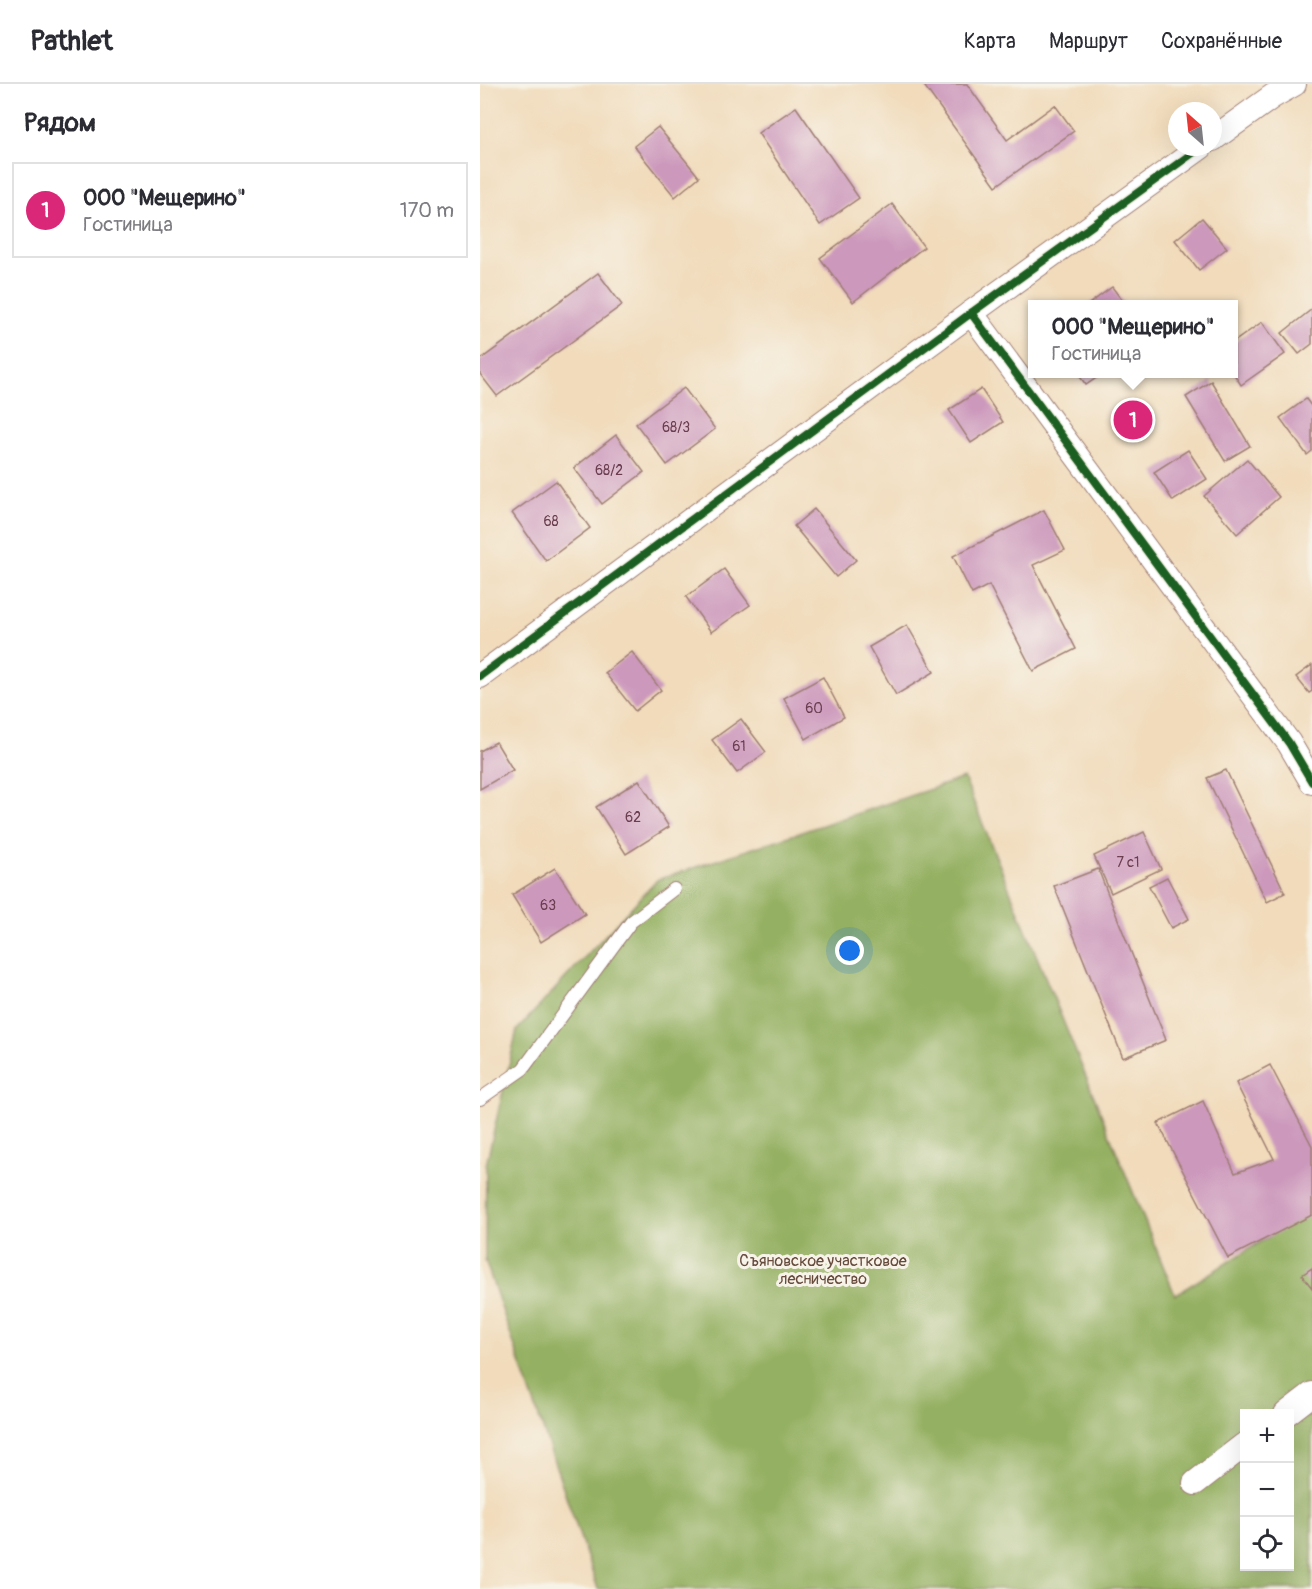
<!DOCTYPE html>
<html lang="ru">
<head>
<meta charset="utf-8">
<style>
  body { margin:0; font-family:Pangolin,sans-serif; background:#f2f2f3; color:#2b2b33 }
  .controls { position:absolute; right:18px; bottom:18px; display:grid; overflow:hidden; border-radius:0px; box-shadow:0 6px 24px #0002 }
  .controls button { width:54px; height:54px; display:grid; place-items:center; padding:0; border:0; border-bottom:2px solid #e1e1e2; background:#fff; color:#2b2b33; font:30px sans-serif }
  .compass { position:absolute; left:688px; top:18px; width:54px; height:54px; border-radius:50%; background:#fff; box-shadow:0 6px 24px #0002; rotate:333deg }
  .you { position:absolute; left:370px; top:867px; width:21px; height:21px; margin:-15px; border:4px solid #fff; border-radius:50%; background:#1a73e8; box-shadow:0 0 0 9px #1a73e833 }
  .badge { display:grid; place-items:center; width:39px; height:39px; border-radius:50%; background:#db2777; color:#fff; font-size:20px; font-weight:700 }
  .pin { position:absolute; translate:-50% -50%; border:3px solid #fff; box-shadow:0 2px 6px #0006 }
  .popup { position:absolute; left:548px; top:216px; width:210px; height:78px; box-sizing:border-box; display:grid; place-content:center; border-radius:0px; background:#fff; filter:drop-shadow(0 2px 4px #0005); font-size:20px; white-space:nowrap; color:#7c7c81 }
  .popup b { font-size:22px; color:#2b2b33 }
  .popup::after { content:''; position:absolute; left:50%; top:100%; margin-left:-12px; border:12px solid transparent; border-top-color:#fff }
  .list { margin:0; padding:0; list-style:none }
  h2 { display:flex; justify-content:space-between; align-items:center; height:78px; margin:0; padding:0 24px; font-size:26px }
  h2 small { font-size:20px; font-weight:400; color:#7c7c81 }
  .list li { display:grid; grid-template-columns:39px 1fr auto; gap:18px; align-items:center; box-sizing:border-box; height:96px; margin:0 12px 12px; padding:0 12px; border:2px solid #e1e1e2; border-radius:0px }
  .list b { display:block; font-size:22px; white-space:nowrap }
  .list p { margin:0; font-size:20px; white-space:nowrap; color:#7c7c81 }
  .list em { font-size:20px; font-style:normal; color:#7c7c81 }
  .icon { flex:none; width:33px; height:33px; fill:none; stroke:currentColor; stroke-width:2; stroke-linecap:round; stroke-linejoin:round }
  .map { position:relative; flex:none; width:832px; height:1505px; overflow:hidden }
  header { display:flex; align-items:center; gap:36px; box-sizing:border-box; height:84px; padding:0 30px; background:#fff; border-bottom:2px solid #e1e1e2 }
  header strong { font-size:28px }
  nav { display:flex; gap:33px; margin-inline-start:auto; font-size:21px }
  main { display:flex }
  aside { flex:1; background:#fff }
  .map>svg:first-child { display:block }
  .forest { fill:#94b062; stroke:#6f6846; stroke-width:1.5; fill-rule:evenodd }
  .building { fill:#cc98bc }
  .lines { fill:none; stroke-linecap:round; stroke-linejoin:round }
  .service-casing { stroke:#9e7d73; stroke-width:14 }
  .minor-casing { stroke:#9e7d73; stroke-width:26 }
  .service { stroke:#fff; stroke-width:12 }
  .minor { stroke:#fff; stroke-width:24 }
  .cycleway-casing { stroke:#f7f3e8; stroke-width:11 }
  .cycleway { stroke:#1b5e20; stroke-width:8 }
  .labels { text-anchor:middle; stroke-width:6; stroke-linejoin:round; paint-order:stroke }
  .number-label { font-size:14px; fill:#6a3d4f }
  .park-label { font-size:16px; fill:#664a3c; stroke:#f7f3e8 }
</style>
</head>
<body>
<header>
<strong>Pathlet</strong>
<nav><a>Карта</a><a>Маршрут</a><a>Сохранённые</a></nav>
</header>
<main>
<aside>
<h2>Рядом<small></small></h2>
<ul class="list">
<li><span class="badge">1</span><div><b>ООО &quot;Мещерино&quot;</b><p>Гостиница</p></div><em>170 m</em></li>
</ul>
</aside>
<div class="map">
<svg width="832" height="1505" viewBox="0 0 832 1505">
  <rect width="100%" height="100%" fill="#f7f3e8"/>
  <filter id="ink" filterUnits="userSpaceOnUse"><feTurbulence type="fractalNoise" baseFrequency=".0167" numOctaves="2"/><feDisplacementMap in="SourceGraphic" scale="12" xChannelSelector="R" yChannelSelector="G"/><feConvolveMatrix kernelMatrix="1 2 1 2 8 2 1 2 1" color-interpolation-filters="sRGB"/></filter>
  <filter id="wash" filterUnits="userSpaceOnUse"><feTurbulence type="fractalNoise" baseFrequency=".008" numOctaves="4" result="noise"/><feDisplacementMap in="SourceGraphic" scale="24" xChannelSelector="R" yChannelSelector="G"/><feGaussianBlur stdDeviation="1.35" result="paint"/><feColorMatrix in="noise" values="0 0 0 0 0 0 0 0 0 0 0 0 0 0 0 0 0 1.4 0 .05"/><feComposite in="paint" operator="in"/></filter>
  <g filter="url(#wash)">
    <rect width="100%" height="100%" fill="#f1dbbb"/>
    <path class="forest" d="M484,694L695,1211L832,1126V1505H118L5,1176L6,1081L37,946L177,796ZM764,1330H810V1482H764Z"/>
    <g id="blocks">
      <g class="building">
        <path d="M443,0H487L527,56L575,21L594,47L516,102Z"/>
        <path d="M316,23L379,114L340,141L278,49Z"/>
        <path d="M178,43L219,93L195,113L154,62Z"/>
        <path d="M412,120L444,163L373,218L340,174Z"/>
        <path d="M722,134L747,164L719,186L695,156Z"/>
        <path d="M118,189L142,221L17,312L0,290V276Z"/>
        <path d="M632,203L645,220H609Z"/>
        <path d="M832,225V260L819,270L802,249Z"/>
        <path d="M782,238L805,270L761,301L754,290V258Z"/>
        <path d="M598,290H622L606,301Z"/>
        <path d="M731,297L770,362L745,377L706,313Z"/>
        <path d="M204,304L235,345L187,381L156,340Z"/>
        <path d="M501,305L523,338L491,359L469,326Z"/>
        <path d="M826,315L832,323V367L827,371L800,334Z"/>
        <path d="M136,351L164,388L122,420L94,384Z"/>
        <path d="M708,366L727,395L693,417L674,388Z"/>
        <path d="M767,375L799,413L757,450L724,412Z"/>
        <path d="M76,397L110,444L66,477L32,429Z"/>
        <path d="M334,425L376,476L356,493L314,442Z"/>
        <path d="M564,426L585,466L553,481L596,565L553,587L509,501L492,510L473,472Z"/>
        <path d="M244,485L270,521L231,548L206,513Z"/>
        <path d="M427,541L454,588L416,611L389,563Z"/>
        <path d="M152,568L181,606L155,627L125,589Z"/>
        <path d="M832,581V607L829,609L816,593Z"/>
        <path d="M343,593L364,633L326,655L304,614Z"/>
        <path d="M261,635L286,668L257,689L232,656Z"/>
        <path d="M16,658L33,686L0,705V667Z"/>
        <path d="M746,686L805,809L787,818L727,694Z"/>
        <path d="M159,696L189,743L146,770L116,723Z"/>
        <path d="M664,748L681,785L631,809L614,772Z"/>
        <path d="M75,784L105,830L61,858L32,811Z"/>
        <path d="M618,785L686,956L643,974L574,802Z"/>
        <path d="M687,793L709,835L691,844L669,802Z"/>
        <path d="M790,981L832,1062V1131L748,1174L678,1039L723,1017L755,1089L794,1075L756,999Z"/>
        <path d="M832,1184V1204L822,1191Z"/>
      </g>
    </g>
  </g>
  <g filter="url(#ink)">
    <use href="#blocks" fill-opacity="0" stroke="#9e7d73" stroke-width="1.5"/>
    <g class="lines">
      <g class="service-casing">
        <path id="service" d="M0,1015L43,985L151,838L194,805"/>
      </g>
      <g class="minor-casing">
        <g id="minor">
          <path d="M733,55L793,12L814,0"/>
          <path d="M491,229L809,659L832,698"/>
          <path d="M0,592L491,229L721,63"/>
          <path d="M806,1330L832,1310"/>
          <path d="M715,1399L764,1361"/>
        </g>
      </g>
      <use href="#service" class="service"/>
      <use href="#minor" class="minor"/>
      <g class="cycleway-casing">
        <g id="cycleway">
          <path d="M491,229L809,659L832,698"/>
          <path d="M0,592L491,229L721,63"/>
        </g>
      </g>
      <use href="#cycleway" class="cycleway"/>
    </g>
  </g>
  <g class="labels">
    <g class="number-label">
      <text x="196" y="348">68/3</text>
      <text x="129" y="391">68/2</text>
      <text x="71" y="442">68</text>
      <text x="334" y="629">60</text>
      <text x="259" y="667">61</text>
      <text x="153" y="738">62</text>
      <text x="648" y="783">7 с1</text>
      <text x="68" y="826">63</text>
    </g>
    <g class="park-label">
      <text x="343" y="1182">Съяновское участковое<tspan x="343" dy="18">лесничество</tspan></text>
    </g>
  </g>
</svg>
<div class="controls">
<button>+</button>
<button>−</button>
<button><svg class="icon" aria-label="locate" viewBox="0 0 24 24"><circle cx="12" cy="12" r="6"/><path d="M12 2v4M12 18v4M2 12h4M18 12h4"/></svg></button>
</div>
<svg class="compass" viewBox="-18 -18 36 36"><path d="M0-13l5 13h-10z" fill="#e53935"/><path d="M0 13l5-13h-10z" fill="#7c7c81"/></svg>
<div class="you"></div>
<div class="pin badge" style="left:653px;top:336px">1</div>
<div class="popup"><b>ООО &quot;Мещерино&quot;</b>Гостиница</div>
</div>
</main>
</body>
</html>
